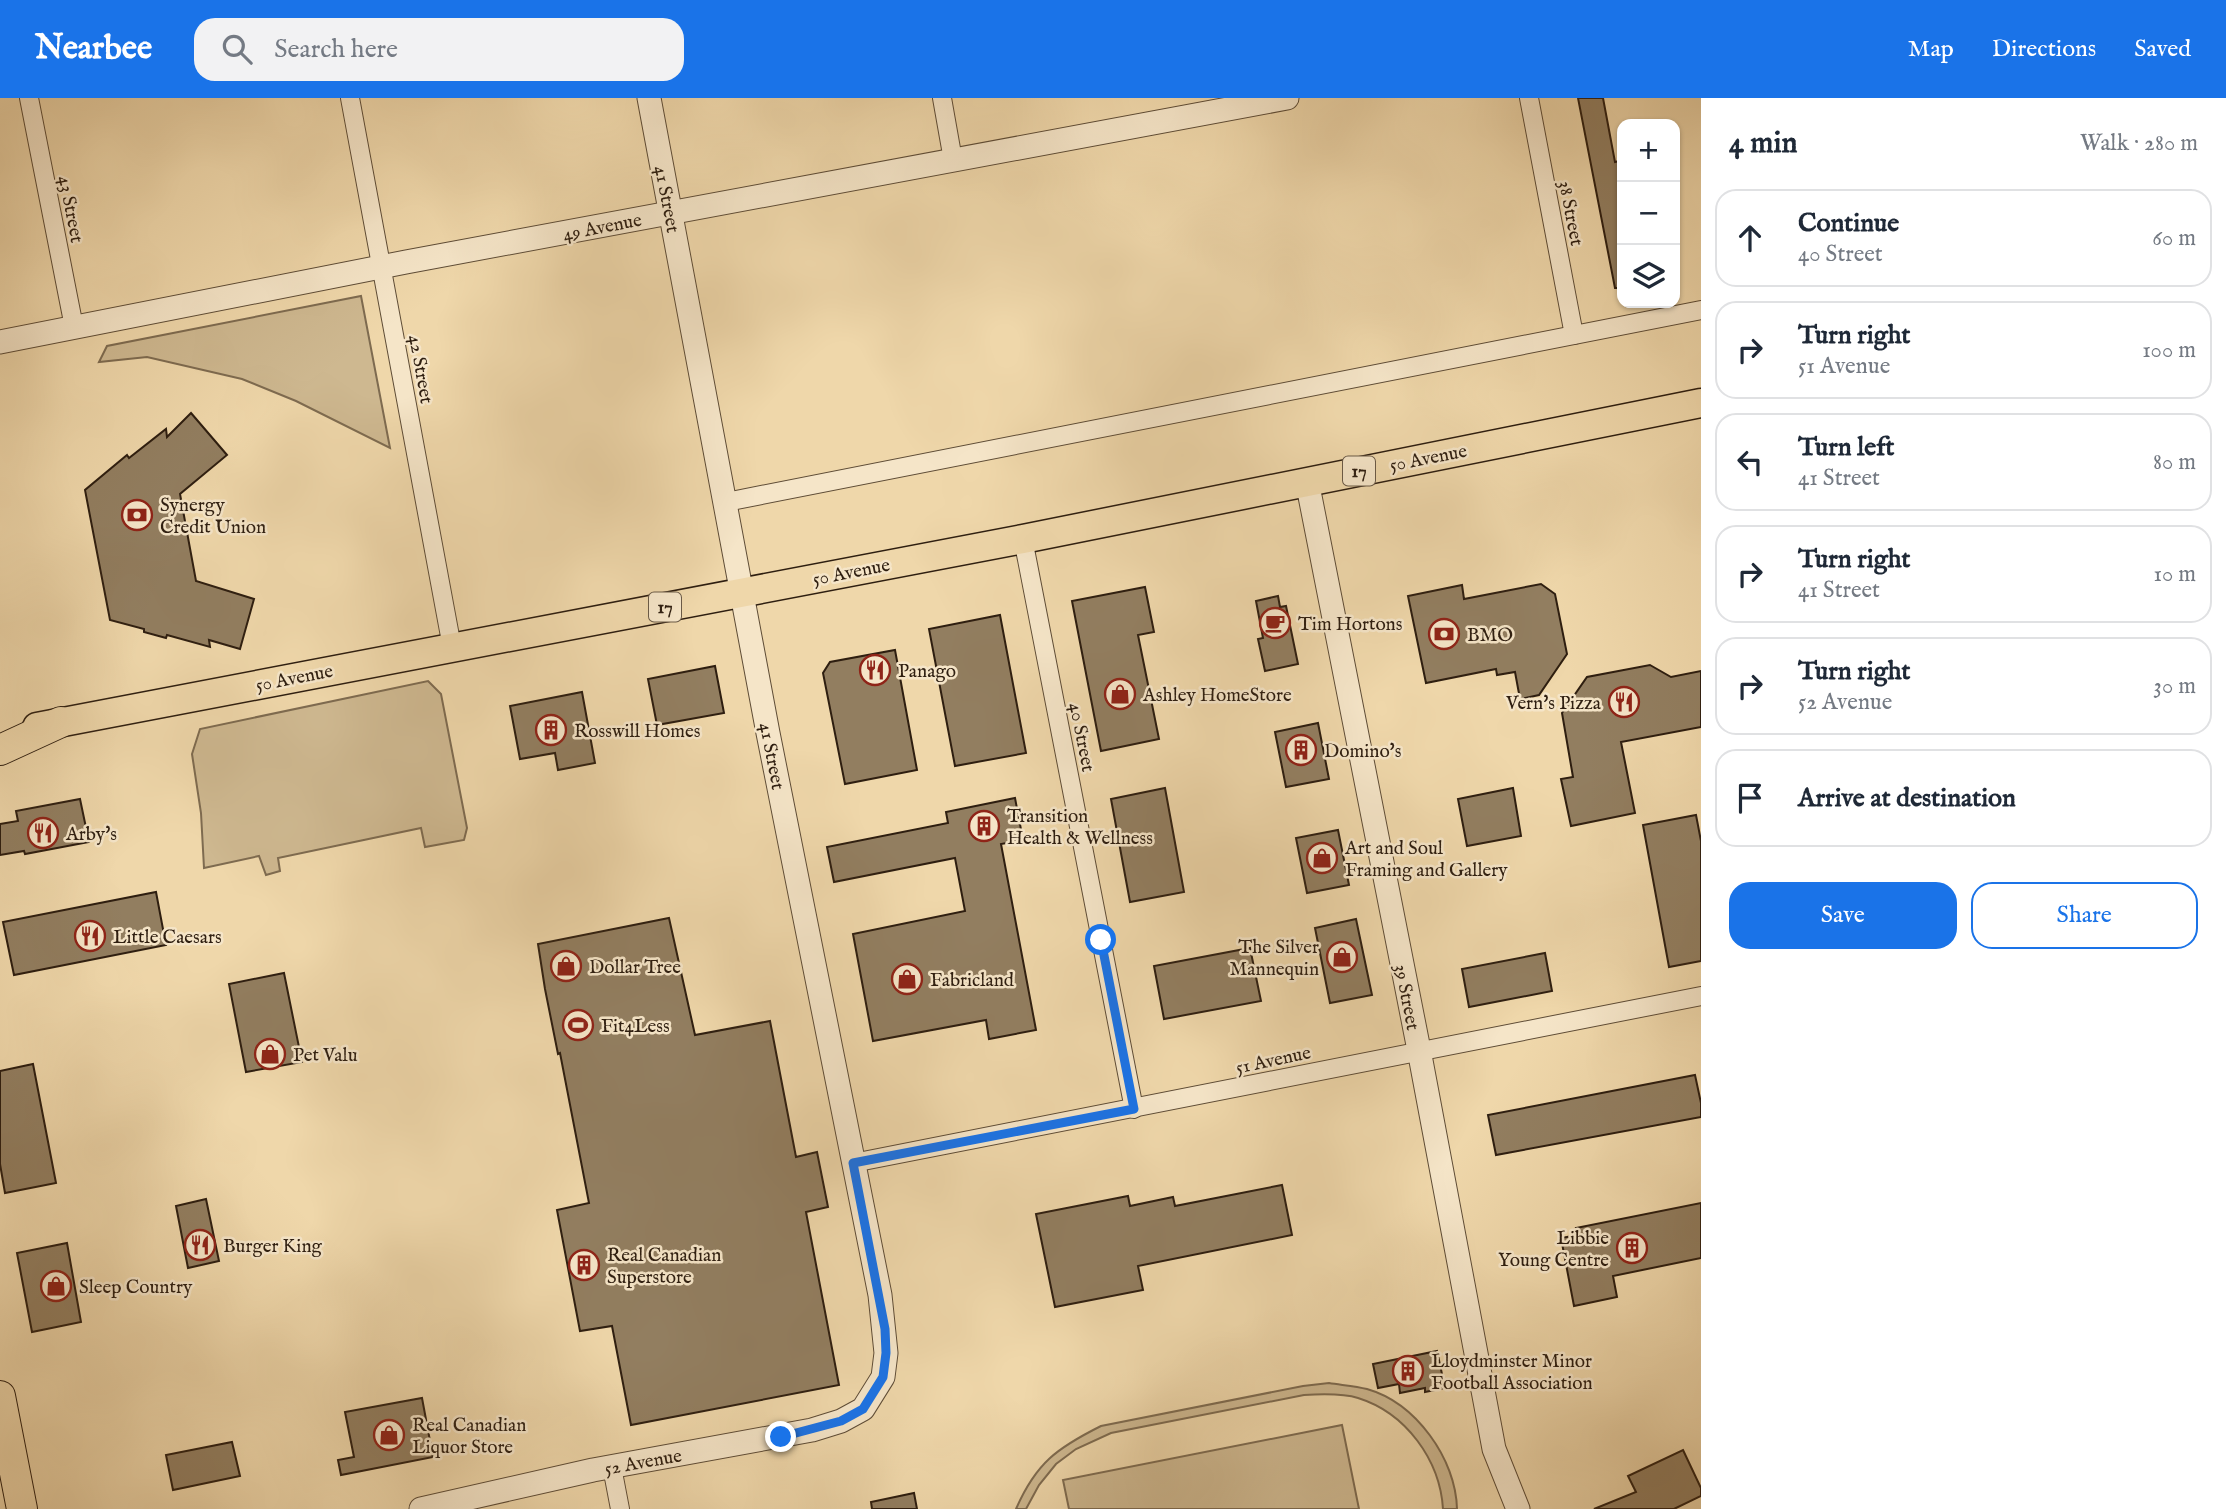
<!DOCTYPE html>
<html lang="en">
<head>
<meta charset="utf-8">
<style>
  body { margin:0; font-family:"IM FELL English",serif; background:#f2f2f3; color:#1f2937 }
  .controls { position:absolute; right:21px; top:21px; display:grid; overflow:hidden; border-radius:14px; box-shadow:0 2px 5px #0004 }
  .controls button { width:63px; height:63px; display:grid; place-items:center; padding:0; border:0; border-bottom:2px solid #e0e1e3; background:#fff; color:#1f2937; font:35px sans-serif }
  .stop { position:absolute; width:21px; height:21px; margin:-16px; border:5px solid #1a73e8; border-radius:50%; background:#fff }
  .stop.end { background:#1a73e8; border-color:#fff; box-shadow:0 2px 7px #0008 }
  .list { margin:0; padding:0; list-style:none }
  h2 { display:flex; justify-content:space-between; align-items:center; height:91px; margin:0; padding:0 28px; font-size:30px }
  h2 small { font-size:23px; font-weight:400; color:#747a83 }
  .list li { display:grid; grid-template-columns:46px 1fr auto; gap:21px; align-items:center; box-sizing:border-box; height:98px; margin:0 14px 14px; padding:0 14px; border:2px solid #e0e1e3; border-radius:21px }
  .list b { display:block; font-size:26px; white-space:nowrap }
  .list p { margin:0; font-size:23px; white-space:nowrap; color:#747a83 }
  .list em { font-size:23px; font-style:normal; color:#747a83 }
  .actions { display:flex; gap:14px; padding:21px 28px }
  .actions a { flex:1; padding:16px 0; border:2px solid #1a73e8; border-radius:21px; text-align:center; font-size:24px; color:#1a73e8 }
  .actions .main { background:#1a73e8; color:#fff }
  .icon { flex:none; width:38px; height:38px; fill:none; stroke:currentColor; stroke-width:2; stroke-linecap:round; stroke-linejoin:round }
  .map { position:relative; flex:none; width:1701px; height:1411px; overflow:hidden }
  header { display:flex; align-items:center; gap:42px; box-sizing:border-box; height:98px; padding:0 35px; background:#1a73e8; color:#fff }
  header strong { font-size:33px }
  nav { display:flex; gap:38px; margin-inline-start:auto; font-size:24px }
  .search { width:490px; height:63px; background:#f2f2f3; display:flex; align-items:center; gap:18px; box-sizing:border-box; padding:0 24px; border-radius:21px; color:#747a83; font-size:26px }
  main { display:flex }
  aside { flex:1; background:#fff }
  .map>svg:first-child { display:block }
  .green { fill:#ceb890; stroke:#7e6b50; stroke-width:2 }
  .building { fill:#927e60; stroke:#2e1e10; stroke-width:2 }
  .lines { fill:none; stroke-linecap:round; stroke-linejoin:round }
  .minor-casing { stroke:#5e4c36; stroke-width:20 }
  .tertiary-casing { stroke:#5e4c36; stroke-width:25 }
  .primary-casing { stroke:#2e1e10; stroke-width:31 }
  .trunk-casing { stroke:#2e1e10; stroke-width:32 }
  .minor { stroke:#f5e5c8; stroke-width:18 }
  .tertiary { stroke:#f5e5c8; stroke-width:23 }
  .primary { stroke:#efd7aa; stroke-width:28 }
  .trunk { stroke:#efd7aa; stroke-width:30 }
  .route { stroke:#1a73e8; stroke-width:9 }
  .labels { text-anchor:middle; stroke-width:5; stroke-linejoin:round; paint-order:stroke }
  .shield { fill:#f5e5c8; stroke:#6a5a47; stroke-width:2 }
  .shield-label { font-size:18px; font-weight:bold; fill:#2e1e10 }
  .street-label { font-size:19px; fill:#2e1e10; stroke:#f5e5c8 }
  .poi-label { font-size:19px; fill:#2e1e10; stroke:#f5e5c8; text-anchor:start }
</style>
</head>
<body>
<header>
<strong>Nearbee</strong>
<div class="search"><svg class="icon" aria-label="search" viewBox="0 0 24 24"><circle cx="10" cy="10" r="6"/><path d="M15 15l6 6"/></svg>Search here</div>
<nav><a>Map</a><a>Directions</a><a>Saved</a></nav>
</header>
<main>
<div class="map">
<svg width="1701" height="1411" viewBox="0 0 1701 1411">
  <rect width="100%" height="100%" fill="#efd7aa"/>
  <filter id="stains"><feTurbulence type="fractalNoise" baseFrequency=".00286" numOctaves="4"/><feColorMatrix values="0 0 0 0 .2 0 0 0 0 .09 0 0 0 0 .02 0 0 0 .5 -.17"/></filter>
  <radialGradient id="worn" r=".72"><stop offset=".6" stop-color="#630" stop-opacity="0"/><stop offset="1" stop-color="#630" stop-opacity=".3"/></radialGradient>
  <g class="green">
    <path d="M361,198L390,350L296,303L242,281L147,259L99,264L107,248Z"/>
    <path d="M428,583L441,596L467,730L464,742L425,749L421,730L278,760L280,773L266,777L259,758L204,770L201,715L192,656L200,631Z"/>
    <path d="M1329,1285C1341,1287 1355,1288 1367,1291C1416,1305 1456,1361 1457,1411H1443C1440,1362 1406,1315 1358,1300C1342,1295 1321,1296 1304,1297L1111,1335L1076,1351L1056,1366L1039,1387L1026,1411H1016C1036,1365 1057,1350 1101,1328L1303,1288Z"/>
    <path d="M1342,1327L1359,1411H1069L1063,1382Z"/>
  </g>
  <g class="building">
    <path d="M1578,0H1603L1615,64L1619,63L1622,81V190H1615Z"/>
    <path d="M191,315L227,357L180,396L196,483L254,501L240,551L209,542L210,549L167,537L166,540L144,534V531L110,522L85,392L127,357L129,360L166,331L167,339Z"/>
    <path d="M1541,486L1555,496L1567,556L1539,597L1520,601L1515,574L1497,577L1496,571L1426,585L1408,498L1462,487L1464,501Z"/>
    <path d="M1145,489L1154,534L1138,537L1159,641L1101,653L1072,503Z"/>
    <path d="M1278,498L1280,509L1286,508L1298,566L1265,573L1258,541L1263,540L1256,503Z"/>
    <path d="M1000,517L1026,655L955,668L929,531Z"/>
    <path d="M895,552L917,672L845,686L823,575L830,564Z"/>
    <path d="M1650,567L1671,579L1701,573V629L1621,644L1635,715L1571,728L1561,681L1573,679L1562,615L1587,579Z"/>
    <path d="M715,568L724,615L657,627L648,581Z"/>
    <path d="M582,594L595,665L558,672L555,655L520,661L510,608Z"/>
    <path d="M1318,625L1329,681L1286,689L1275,634Z"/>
    <path d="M1165,690L1184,794L1130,804L1111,701Z"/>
    <path d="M1513,690L1521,738L1467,748L1458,701Z"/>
    <path d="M1015,700L1023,742L1001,746L1036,932L989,941L986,922L873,943L853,836L965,813L955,760L834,784L827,749L948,725L946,714Z"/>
    <path d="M80,701L89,744L25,756L24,753L0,757V726L18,723L16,713Z"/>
    <path d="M1696,717L1701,743V863L1669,869L1643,727Z"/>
    <path d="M1338,732L1349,787L1307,795L1296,740Z"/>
    <path d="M156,794L166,847L14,877L3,824Z"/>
    <path d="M669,820L695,937L770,923L796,1059L817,1054L828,1109L806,1114L839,1287L631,1327L612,1228L580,1233L557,1112L589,1105L560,955L558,956L545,891L538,846Z"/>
    <path d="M1356,821L1372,897L1330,905L1315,830Z"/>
    <path d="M1250,850L1261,903L1164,921L1154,868Z"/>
    <path d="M1545,855L1552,893L1469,909L1462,871Z"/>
    <path d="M284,875L302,964L246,974L229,886Z"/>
    <path d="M33,966L56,1085L5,1095L0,1066V973Z"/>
    <path d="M1695,977L1701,1005V1019L1496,1057L1488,1017Z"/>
    <path d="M1282,1087L1292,1137L1138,1168L1143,1192L1055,1209L1036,1116L1128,1098L1130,1108L1173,1099L1175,1108Z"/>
    <path d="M206,1101L219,1163L188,1170L176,1108Z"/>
    <path d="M1701,1105V1160L1613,1178L1617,1199L1574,1208L1561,1140L1578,1137L1576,1130Z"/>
    <path d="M67,1145L81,1224L32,1234L17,1155Z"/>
    <path d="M1437,1253L1445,1290L1425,1294V1290L1400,1295L1399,1286L1378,1290L1373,1266Z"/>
    <path d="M422,1300L433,1359L341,1377L338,1362L354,1359L345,1314Z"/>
    <path d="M232,1344L240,1378L173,1392L166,1357Z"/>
    <path d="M1683,1352L1701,1390V1398L1674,1411H1594L1636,1394L1628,1378Z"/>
    <path d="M914,1395L917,1411H872L871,1404Z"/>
  </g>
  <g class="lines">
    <g class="minor-casing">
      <g id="minor">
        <path d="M29,0L74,229"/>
        <path d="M350,0L452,549"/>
        <path d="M942,0L953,62"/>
        <path d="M1529,0L1574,237"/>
        <path d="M726,404L1701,212"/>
        <path d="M1023,441L1134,1011"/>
        <path d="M853,1065L1701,898"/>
        <path d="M612,1369L620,1411"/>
      </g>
    </g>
    <g class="tertiary-casing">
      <g id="tertiary">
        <path d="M0,244L406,164L1287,0"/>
        <path d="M1307,383L1419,952L1494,1351L1518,1411"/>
        <path d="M421,1411L593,1372L812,1332L841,1323L863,1311L883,1279L886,1255L880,1197L768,635L649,0"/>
      </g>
    </g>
    <g class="primary-casing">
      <path id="primary" d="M37,629L1023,441L1701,305"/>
    </g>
    <g class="trunk-casing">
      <g id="trunk">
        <path d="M0,652L61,624"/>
        <path d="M0,1298L22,1411"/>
      </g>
    </g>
    <use href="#minor" class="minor"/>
    <use href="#tertiary" class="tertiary"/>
    <use href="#primary" class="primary"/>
    <use href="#trunk" class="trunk"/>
  </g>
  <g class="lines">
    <path class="route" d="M781,1339L841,1323L863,1311L883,1279L886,1255L885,1231L853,1065L1134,1011L1101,842"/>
  </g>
  <defs>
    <g id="bank-ring" transform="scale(1.575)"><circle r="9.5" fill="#f5e5c8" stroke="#8f2418" stroke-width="1.5"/><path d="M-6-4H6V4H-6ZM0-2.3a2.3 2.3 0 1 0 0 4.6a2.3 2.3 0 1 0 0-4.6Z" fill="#8f2418"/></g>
    <g id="cafe-ring" transform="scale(1.575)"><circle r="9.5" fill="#f5e5c8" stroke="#8f2418" stroke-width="1.5"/><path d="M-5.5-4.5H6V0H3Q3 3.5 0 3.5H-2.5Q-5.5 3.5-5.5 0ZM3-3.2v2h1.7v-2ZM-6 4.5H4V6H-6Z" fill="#8f2418"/></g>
    <g id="restaurant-ring" transform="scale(1.575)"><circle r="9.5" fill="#f5e5c8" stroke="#8f2418" stroke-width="1.5"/><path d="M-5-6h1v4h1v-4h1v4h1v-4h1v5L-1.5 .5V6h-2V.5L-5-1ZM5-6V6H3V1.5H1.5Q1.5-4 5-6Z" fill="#8f2418"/></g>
    <g id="shop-ring" transform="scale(1.575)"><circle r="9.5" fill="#f5e5c8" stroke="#8f2418" stroke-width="1.5"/><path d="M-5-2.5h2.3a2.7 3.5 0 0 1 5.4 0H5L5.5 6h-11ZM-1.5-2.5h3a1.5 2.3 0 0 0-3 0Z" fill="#8f2418"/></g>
    <g id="building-ring" transform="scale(1.575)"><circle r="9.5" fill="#f5e5c8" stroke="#8f2418" stroke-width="1.5"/><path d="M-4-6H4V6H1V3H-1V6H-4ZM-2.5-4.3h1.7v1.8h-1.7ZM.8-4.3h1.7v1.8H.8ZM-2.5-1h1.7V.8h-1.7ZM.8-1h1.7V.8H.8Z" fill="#8f2418"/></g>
    <g id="stadium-ring" transform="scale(1.575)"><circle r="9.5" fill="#f5e5c8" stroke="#8f2418" stroke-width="1.5"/><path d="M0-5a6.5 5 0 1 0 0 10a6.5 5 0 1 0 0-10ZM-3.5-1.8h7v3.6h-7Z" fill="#8f2418"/></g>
  </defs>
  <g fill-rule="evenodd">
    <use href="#bank-ring" x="137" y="417"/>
    <use href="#cafe-ring" x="1275" y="525"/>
    <use href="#bank-ring" x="1444" y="536"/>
    <use href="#restaurant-ring" x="875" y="572"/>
    <use href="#shop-ring" x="1120" y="596"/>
    <use href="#restaurant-ring" x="1624" y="604"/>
    <use href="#building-ring" x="551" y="632"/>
    <use href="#building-ring" x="1301" y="652"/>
    <use href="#building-ring" x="984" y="728"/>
    <use href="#restaurant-ring" x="43" y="735"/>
    <use href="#shop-ring" x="1322" y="760"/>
    <use href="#restaurant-ring" x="90" y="838"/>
    <use href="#shop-ring" x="1342" y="859"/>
    <use href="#shop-ring" x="566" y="868"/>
    <use href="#shop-ring" x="907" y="881"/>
    <use href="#stadium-ring" x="578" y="927"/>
    <use href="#shop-ring" x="270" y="956"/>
    <use href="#restaurant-ring" x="200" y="1147"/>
    <use href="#building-ring" x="1632" y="1150"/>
    <use href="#building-ring" x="584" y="1167"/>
    <use href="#shop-ring" x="56" y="1188"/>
    <use href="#building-ring" x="1408" y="1273"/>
    <use href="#shop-ring" x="389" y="1337"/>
  </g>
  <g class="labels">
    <g class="shield">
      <rect x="1343" y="358.5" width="32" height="29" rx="5"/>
      <rect x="649" y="494.5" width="32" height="29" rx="5"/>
    </g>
    <g class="shield-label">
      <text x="1359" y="379">17</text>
      <text x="665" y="515">17</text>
    </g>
    <g class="street-label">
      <text transform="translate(668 101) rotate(79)" y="7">41 Street</text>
      <text transform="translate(72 111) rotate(79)" y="7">43 Street</text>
      <text transform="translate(1572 115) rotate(79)" y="7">38 Street</text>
      <text transform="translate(602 128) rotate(-11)" y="7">49 Avenue</text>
      <text transform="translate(422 271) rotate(80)" y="7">42 Street</text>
      <text transform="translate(1428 359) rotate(-11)" y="7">50 Avenue</text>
      <text transform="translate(851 473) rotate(-11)" y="7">50 Avenue</text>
      <text transform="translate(294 579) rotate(-11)" y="7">50 Avenue</text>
      <text transform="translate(1083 639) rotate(79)" y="7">40 Street</text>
      <text transform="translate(773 658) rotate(79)" y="7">41 Street</text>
      <text transform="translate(1408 899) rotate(79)" y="7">39 Street</text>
      <text transform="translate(1273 961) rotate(-12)" y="7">51 Avenue</text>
      <text transform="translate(643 1363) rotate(-10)" y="7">52 Avenue</text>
    </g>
    <g class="poi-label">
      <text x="160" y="413">Synergy<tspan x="160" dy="22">Credit Union</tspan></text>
      <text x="1298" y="532">Tim Hortons</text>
      <text x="1467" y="543">BMO</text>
      <text x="898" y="579">Panago</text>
      <text x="1143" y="603">Ashley HomeStore</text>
      <text x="1601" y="611" text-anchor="end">Vern's Pizza</text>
      <text x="574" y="639">Rosswill Homes</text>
      <text x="1324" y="659">Domino's</text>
      <text x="1007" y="724">Transition<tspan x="1007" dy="22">Health &amp; Wellness</tspan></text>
      <text x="66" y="742">Arby's</text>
      <text x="1345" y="756">Art and Soul<tspan x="1345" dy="22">Framing and Gallery</tspan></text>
      <text x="113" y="845">Little Caesars</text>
      <text x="1319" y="855" text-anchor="end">The Silver<tspan x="1319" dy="22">Mannequin</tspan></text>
      <text x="589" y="875">Dollar Tree</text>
      <text x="930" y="888">Fabricland</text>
      <text x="601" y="934">Fit4Less</text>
      <text x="293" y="963">Pet Valu</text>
      <text x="1609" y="1146" text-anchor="end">Libbie<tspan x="1609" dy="22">Young Centre</tspan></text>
      <text x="223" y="1154">Burger King</text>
      <text x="607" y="1163">Real Canadian<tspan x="607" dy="22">Superstore</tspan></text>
      <text x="79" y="1195">Sleep Country</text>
      <text x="1431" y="1269">Lloydminster Minor<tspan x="1431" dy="22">Football Association</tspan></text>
      <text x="412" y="1333">Real Canadian<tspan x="412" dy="22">Liquor Store</tspan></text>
    </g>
  </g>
  <rect width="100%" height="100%" filter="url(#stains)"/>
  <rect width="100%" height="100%" fill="url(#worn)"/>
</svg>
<div class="controls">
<button>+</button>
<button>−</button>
<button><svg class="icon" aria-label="layers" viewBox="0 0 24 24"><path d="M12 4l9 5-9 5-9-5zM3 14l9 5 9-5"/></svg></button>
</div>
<div class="stop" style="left:1101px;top:842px"></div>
<div class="stop end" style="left:781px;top:1339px"></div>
</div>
<aside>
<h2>4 min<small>Walk · 280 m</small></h2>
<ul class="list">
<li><svg class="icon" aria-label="ahead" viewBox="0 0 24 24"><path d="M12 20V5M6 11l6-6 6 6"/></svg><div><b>Continue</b><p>40 Street</p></div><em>60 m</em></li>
<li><svg class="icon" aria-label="right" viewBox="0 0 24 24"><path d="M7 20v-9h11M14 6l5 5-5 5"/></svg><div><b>Turn right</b><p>51 Avenue</p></div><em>100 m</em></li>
<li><svg class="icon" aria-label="left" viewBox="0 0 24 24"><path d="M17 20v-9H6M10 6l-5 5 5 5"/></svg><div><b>Turn left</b><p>41 Street</p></div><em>80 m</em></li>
<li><svg class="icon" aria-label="right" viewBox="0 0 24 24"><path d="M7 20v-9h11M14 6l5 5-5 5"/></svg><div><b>Turn right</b><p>41 Street</p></div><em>10 m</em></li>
<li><svg class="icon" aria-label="right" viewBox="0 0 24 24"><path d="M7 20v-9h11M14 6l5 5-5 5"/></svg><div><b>Turn right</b><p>52 Avenue</p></div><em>30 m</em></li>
<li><svg class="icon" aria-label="arrive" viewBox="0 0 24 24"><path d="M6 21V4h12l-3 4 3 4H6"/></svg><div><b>Arrive at destination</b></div></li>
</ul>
<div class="actions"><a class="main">Save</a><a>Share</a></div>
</aside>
</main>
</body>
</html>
